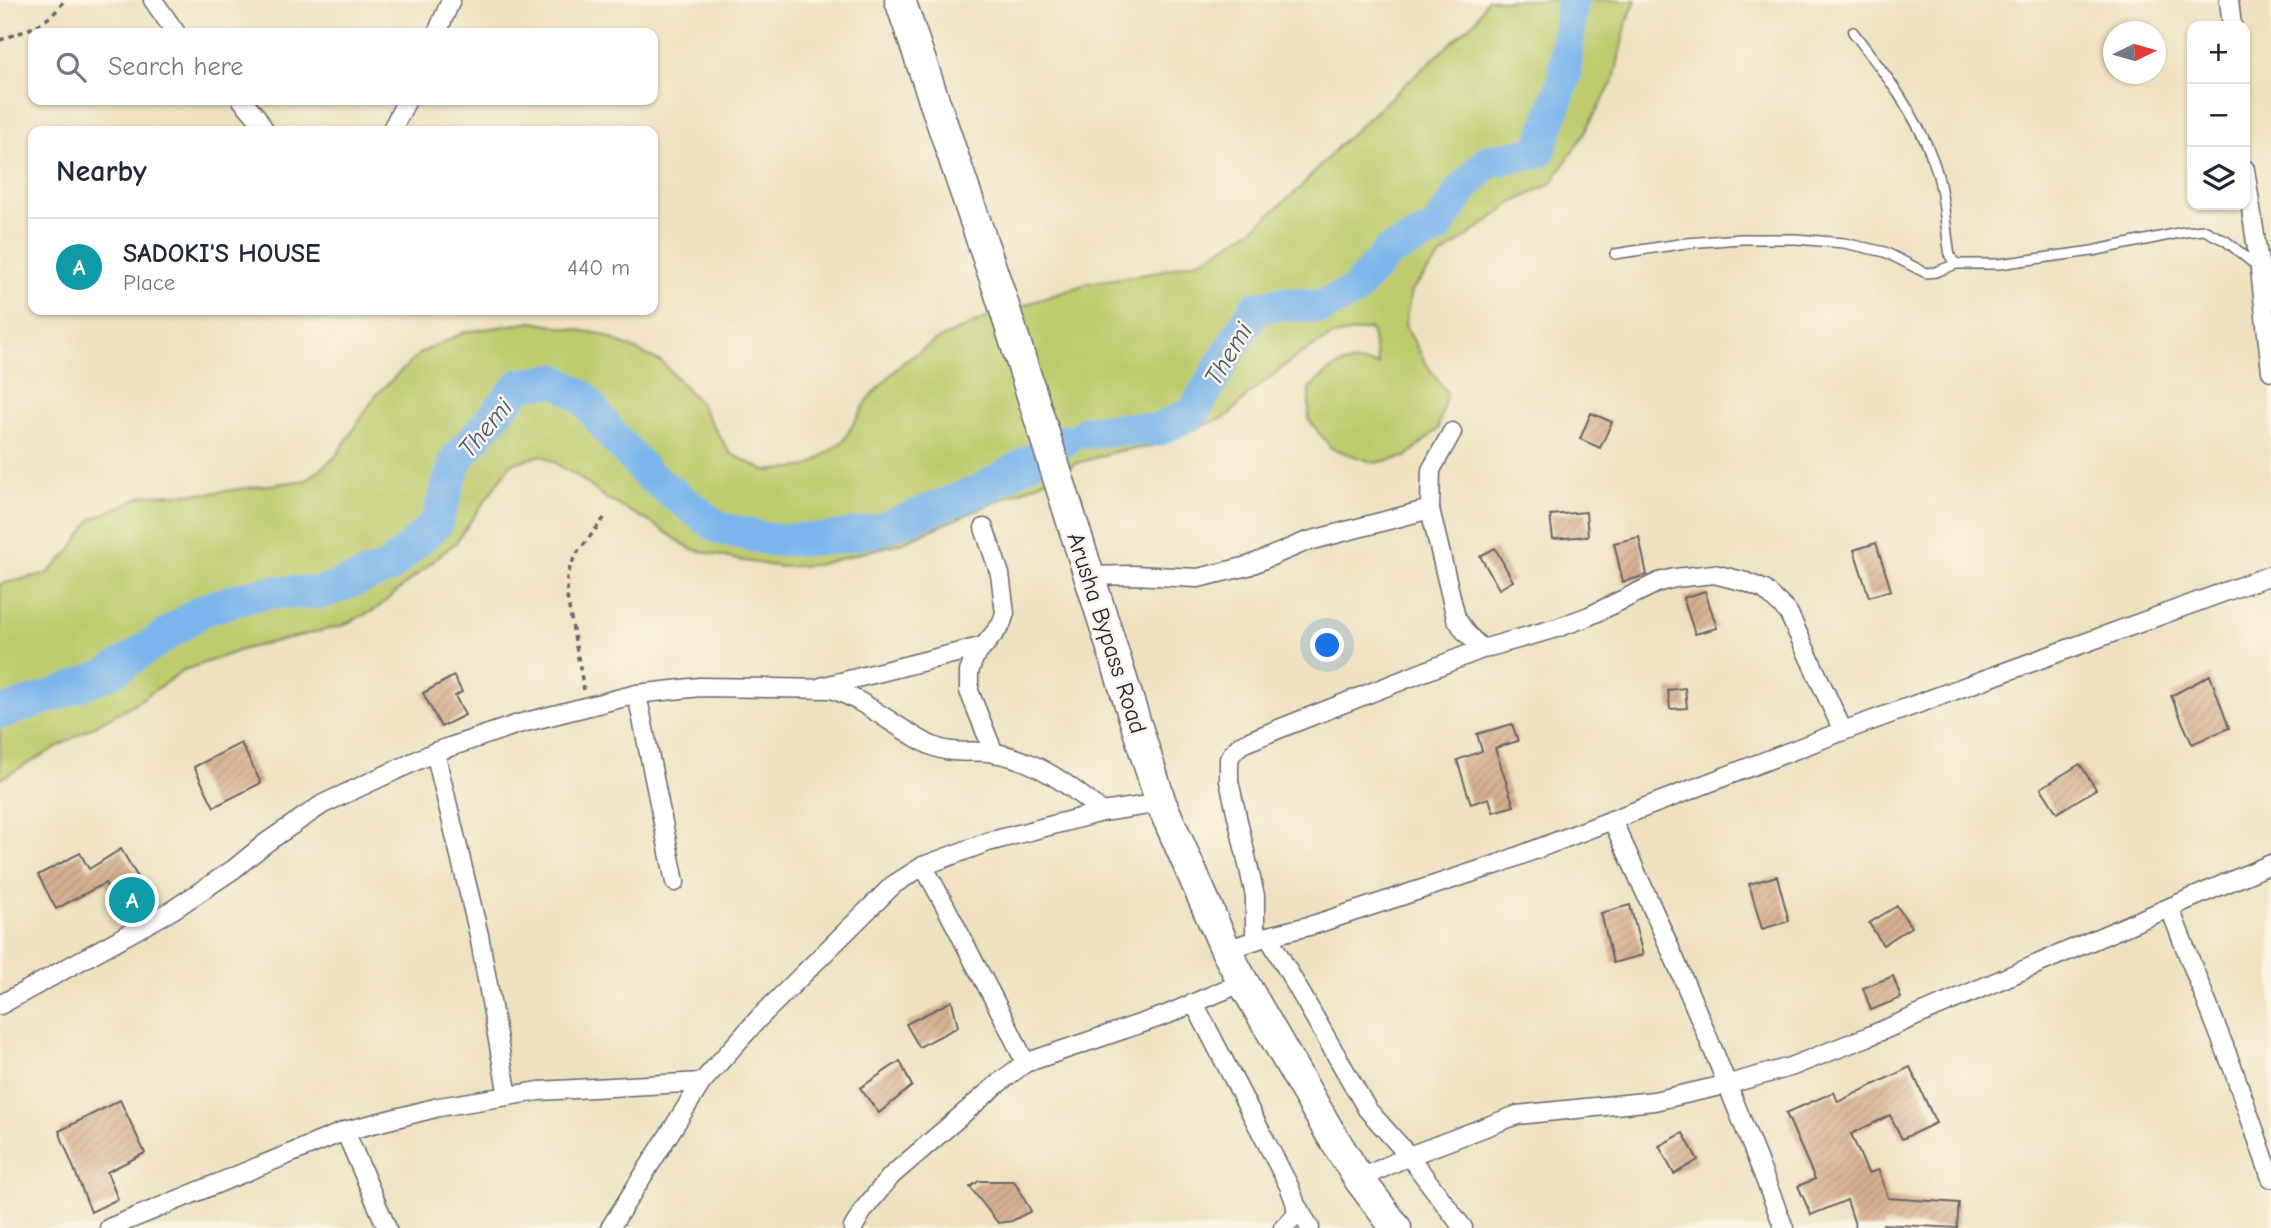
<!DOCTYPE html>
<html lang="en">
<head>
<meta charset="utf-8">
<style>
  body { margin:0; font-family:"Comic Neue",sans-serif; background:#f2f2f3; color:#1f2937 }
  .controls { position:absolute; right:21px; top:21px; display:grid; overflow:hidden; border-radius:14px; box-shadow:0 2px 5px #0004 }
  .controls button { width:63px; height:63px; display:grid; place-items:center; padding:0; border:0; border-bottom:2px solid #e0e1e3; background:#fff; color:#1f2937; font:35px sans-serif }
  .compass { position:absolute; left:2103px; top:21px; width:63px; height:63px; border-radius:50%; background:#fff; box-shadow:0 2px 5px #0004; rotate:85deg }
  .you { position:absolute; left:1328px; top:646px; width:24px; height:24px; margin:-18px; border:5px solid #fff; border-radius:50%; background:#1a73e8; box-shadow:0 0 0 10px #1a73e833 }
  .badge { display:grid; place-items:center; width:46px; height:46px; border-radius:50%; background:#c8321e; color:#fff; font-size:23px; font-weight:700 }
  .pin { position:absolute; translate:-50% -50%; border:4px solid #fff; box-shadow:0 2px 7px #0006 }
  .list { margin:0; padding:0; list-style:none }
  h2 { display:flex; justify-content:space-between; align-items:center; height:91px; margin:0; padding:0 28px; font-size:30px }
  h2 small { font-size:23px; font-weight:400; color:#747a83 }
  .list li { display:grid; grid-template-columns:46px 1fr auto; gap:21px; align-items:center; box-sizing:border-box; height:98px; padding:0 28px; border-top:2px solid #e0e1e3 }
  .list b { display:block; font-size:26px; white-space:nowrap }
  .list p { margin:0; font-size:23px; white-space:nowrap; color:#747a83 }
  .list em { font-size:23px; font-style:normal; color:#747a83 }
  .icon { flex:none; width:38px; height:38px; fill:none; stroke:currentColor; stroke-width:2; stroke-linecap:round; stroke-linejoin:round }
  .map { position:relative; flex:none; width:2271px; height:1228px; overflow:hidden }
  .search { position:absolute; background:#fff; box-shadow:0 2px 5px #0004; left:28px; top:28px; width:630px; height:77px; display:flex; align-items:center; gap:18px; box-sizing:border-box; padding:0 24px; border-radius:14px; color:#747a83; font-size:26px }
  .panel { position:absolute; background:#fff; box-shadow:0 2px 5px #0004; left:28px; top:126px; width:630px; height:189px; border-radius:14px }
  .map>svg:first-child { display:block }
  .grass { fill:#bdcb6d; stroke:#707654; stroke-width:2 }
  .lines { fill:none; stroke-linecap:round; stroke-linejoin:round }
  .river { stroke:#7ab5eb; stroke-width:33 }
  .building { fill:url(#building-hatch) }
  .lane-casing { stroke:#69656a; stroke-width:12 }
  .street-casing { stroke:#69656a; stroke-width:21 }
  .primary-casing { stroke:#69656a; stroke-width:33 }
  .path { stroke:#69656a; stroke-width:3.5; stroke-dasharray:5 5; stroke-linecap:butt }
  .lane { stroke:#fff; stroke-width:9 }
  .street { stroke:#fff; stroke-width:18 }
  .primary { stroke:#fff; stroke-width:30 }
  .labels { text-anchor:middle; stroke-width:5; stroke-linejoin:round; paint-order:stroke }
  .street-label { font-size:24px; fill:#22223b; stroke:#fcf5e5 }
  .water-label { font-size:26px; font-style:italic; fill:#415579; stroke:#fcf5e5 }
</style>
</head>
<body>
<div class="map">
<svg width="2271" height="1228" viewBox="0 0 2271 1228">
  <defs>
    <pattern id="building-hatch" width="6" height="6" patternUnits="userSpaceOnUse" patternTransform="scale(1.75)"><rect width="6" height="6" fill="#d5ae8e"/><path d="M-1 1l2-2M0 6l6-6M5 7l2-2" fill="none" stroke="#b7957b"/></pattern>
  </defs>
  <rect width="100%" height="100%" fill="#fcf5e5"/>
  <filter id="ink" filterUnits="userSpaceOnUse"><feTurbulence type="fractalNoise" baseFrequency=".0143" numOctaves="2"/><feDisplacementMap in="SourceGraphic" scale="14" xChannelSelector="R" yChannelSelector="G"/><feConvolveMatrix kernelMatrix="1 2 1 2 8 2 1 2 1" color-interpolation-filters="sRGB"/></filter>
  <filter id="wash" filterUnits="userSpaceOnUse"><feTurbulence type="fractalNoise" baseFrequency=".00686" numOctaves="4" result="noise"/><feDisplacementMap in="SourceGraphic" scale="28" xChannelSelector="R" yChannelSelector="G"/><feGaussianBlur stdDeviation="1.57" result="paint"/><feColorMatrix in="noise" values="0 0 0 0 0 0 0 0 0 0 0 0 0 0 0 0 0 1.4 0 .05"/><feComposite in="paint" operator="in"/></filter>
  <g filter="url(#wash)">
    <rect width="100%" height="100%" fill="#eee1c0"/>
    <path class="grass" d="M1487,0H1636L1627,21L1614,80L1582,137L1552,183L1511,204L1440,257L1411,291L1405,325L1425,362L1447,393L1438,429L1406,457L1374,463L1331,448L1309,420V389C1334,365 1342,358 1378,365L1371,329L1333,336L1300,354L1250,393L1228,416L1150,447L1117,451L1075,464L1037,484L903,542L816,565L781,567L738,560L691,549L650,522L607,499L577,476L541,455L511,464L456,542L375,610L341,626L244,649L184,670L139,701L0,779V584L48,573L68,553L92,519L145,495L209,493L307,480L336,456L377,394L420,353L465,332L532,322L601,334L662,362L698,401L730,453L766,471L809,466L843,441L869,398L901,364L935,341L986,318L1089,283L1152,273L1202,260L1254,228L1301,187L1342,142L1476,20Z"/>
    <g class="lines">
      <g class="river">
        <path d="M1087,432L1125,429L1157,430L1193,413L1255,308L1286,303L1321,307L1353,292L1388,252L1437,229L1461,191L1488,161L1539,152L1564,79L1572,0"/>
        <path d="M0,713L55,695L110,673L203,610L245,597L273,592L321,593L388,568L436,524L456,460L520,385L555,380L583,397L611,434L647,474L719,528L772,540L828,539L879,530L981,490L1064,441"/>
      </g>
    </g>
    <g id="blocks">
      <g class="building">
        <path d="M1591,413L1612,422L1600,448L1580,439Z"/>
        <path d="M1586,512L1588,536L1553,539L1550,515Z"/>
        <path d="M1639,537L1647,575L1623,582L1614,543Z"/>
        <path d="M1876,543L1891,590L1869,597L1854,550Z"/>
        <path d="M1495,548L1513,581L1499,589L1480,556Z"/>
        <path d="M1705,591L1717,628L1695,634L1683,598Z"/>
        <path d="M2210,675L2229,728L2192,744L2171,696Z"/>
        <path d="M454,676L462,692L455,696L465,715L441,727L423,693Z"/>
        <path d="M1685,688L1687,708L1670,709L1668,690Z"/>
        <path d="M1512,724L1518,741L1495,748L1514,806L1493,812L1489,798L1471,804L1457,760L1482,751L1477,734Z"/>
        <path d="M241,743L261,783L214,807L194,767Z"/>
        <path d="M2080,764L2096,789L2057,813L2041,788Z"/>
        <path d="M121,849L137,876L132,879L144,902L122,915L105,883L56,909L38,875L80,853L89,869Z"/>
        <path d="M1777,876L1789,921L1762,929L1749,884Z"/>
        <path d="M1630,905L1643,955L1613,963L1601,913Z"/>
        <path d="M1897,906L1911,927L1883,945L1869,923Z"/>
        <path d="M1893,976L1901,998L1871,1010L1863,988Z"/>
        <path d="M952,1001L958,1027L919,1047L906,1024Z"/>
        <path d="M900,1061L912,1086L879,1113L860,1088Z"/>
        <path d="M1910,1067L1936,1123L1902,1139L1890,1115L1851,1134L1868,1173L1879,1170L1888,1198L1959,1203L1957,1228L1883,1224L1884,1228H1856L1847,1200L1811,1215L1798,1186L1815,1179L1786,1113L1834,1092L1838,1102Z"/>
        <path d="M120,1100L145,1153L107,1172L118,1199L91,1212L59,1131Z"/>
        <path d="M1683,1133L1698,1160L1674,1174L1659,1146Z"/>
        <path d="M979,1181H1014L1031,1211L1012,1221L998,1223L970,1187Z"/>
      </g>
    </g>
  </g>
  <g filter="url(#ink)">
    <use href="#blocks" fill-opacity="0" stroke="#69656a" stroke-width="2"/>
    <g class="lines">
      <g class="lane-casing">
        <g id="lane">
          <path d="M1853,32C1883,71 1916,113 1933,160C1944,189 1945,224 1950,256L1956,264"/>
          <path d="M1615,254L1686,243L1741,239H1796L1844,243L1885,252L1926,273L1936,272L1956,264H1999L2092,251L2184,232L2204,230L2226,241L2259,268"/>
        </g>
      </g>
      <g class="street-casing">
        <g id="street">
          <path d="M153,0L176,33"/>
          <path d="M2229,0L2232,26"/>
          <path d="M437,33L451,0"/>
          <path d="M242,100L256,116L265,131"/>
          <path d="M391,131L407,100"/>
          <path d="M2245,169L2260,269L2271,371"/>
          <path d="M1452,432L1431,470L1430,509L1456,618L1466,633L1482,649"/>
          <path d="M984,528L1000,574L1005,613L1001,625L974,658L969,672V691L994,753"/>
          <path d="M1089,576L1133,575L1198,578L1248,566L1305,542L1430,509"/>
          <path d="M821,687L984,646"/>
          <path d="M637,694L675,882"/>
          <path d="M435,752L479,935L508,1096"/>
          <path d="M1612,820C1675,954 1731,1090 1784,1228"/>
          <path d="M923,866C942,898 958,930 974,962C992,996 1010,1028 1025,1063"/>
          <path d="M2170,909L2233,1069L2271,1178"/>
          <path d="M1268,936L1367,1109L1409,1156L1463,1228"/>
          <path d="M1255,940V896L1229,781V759L1234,751L1242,744L1286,726L1482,649L1557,628L1589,616L1659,582L1675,578L1714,574L1746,582L1765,590L1788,612L1843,731"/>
          <path d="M1226,950L1268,936L1313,925L1498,864L1843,731L2271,575"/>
          <path d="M1194,1003L1289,1186C1297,1207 1302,1213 1283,1228"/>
          <path d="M0,1005L174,909L234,869L267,842L323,804L435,752L518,724L637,694L700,687L832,689C867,701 896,728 930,745C954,756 971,749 994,753C1035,759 1071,786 1102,812"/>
          <path d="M345,1131L387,1228"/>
          <path d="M1359,1179L1409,1156L1517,1115L1654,1101L1729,1084L1790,1067L1867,1037L2271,864"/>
          <path d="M1298,1208L1310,1228"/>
          <path d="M109,1228L345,1131L439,1107L539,1091L702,1082"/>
          <path d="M610,1228L702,1082L759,1018L893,885L923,866L988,842L1102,812L1161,803"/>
          <path d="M853,1228L864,1209L891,1176L1000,1082L1025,1063L1166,1015L1243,982"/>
        </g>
      </g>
      <g class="primary-casing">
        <path id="primary" d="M900,0L1000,294L1161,803L1226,950L1243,982L1329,1131L1359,1179L1396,1228"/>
      </g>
      <g class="path">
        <path d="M0,40C24,31 51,24 64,0"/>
        <path d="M584,690L567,597V575L575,556L605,517"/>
      </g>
      <use href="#lane" class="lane"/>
      <use href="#street" class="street"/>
      <use href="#primary" class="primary"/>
    </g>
  </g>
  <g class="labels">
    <g class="street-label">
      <text transform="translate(1107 633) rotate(72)" y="8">Arusha Bypass Road</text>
    </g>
    <g class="water-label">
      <text transform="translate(1228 354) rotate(-59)" y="9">Themi</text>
      <text transform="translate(485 428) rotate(-50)" y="9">Themi</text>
    </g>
  </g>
</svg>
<div class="controls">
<button>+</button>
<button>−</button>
<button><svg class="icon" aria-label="layers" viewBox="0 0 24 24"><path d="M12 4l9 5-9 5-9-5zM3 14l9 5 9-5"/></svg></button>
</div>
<svg class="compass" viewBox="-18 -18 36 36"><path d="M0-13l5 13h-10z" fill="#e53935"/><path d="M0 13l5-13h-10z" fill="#747a83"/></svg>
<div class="you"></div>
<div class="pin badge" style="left:132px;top:900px;background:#0f9aa8">A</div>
<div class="search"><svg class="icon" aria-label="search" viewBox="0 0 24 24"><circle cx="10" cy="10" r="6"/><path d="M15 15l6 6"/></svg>Search here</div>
<section class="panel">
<h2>Nearby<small></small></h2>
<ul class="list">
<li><span class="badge" style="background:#0f9aa8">A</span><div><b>SADOKI'S HOUSE</b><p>Place</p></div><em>440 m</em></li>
</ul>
</section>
</div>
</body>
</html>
